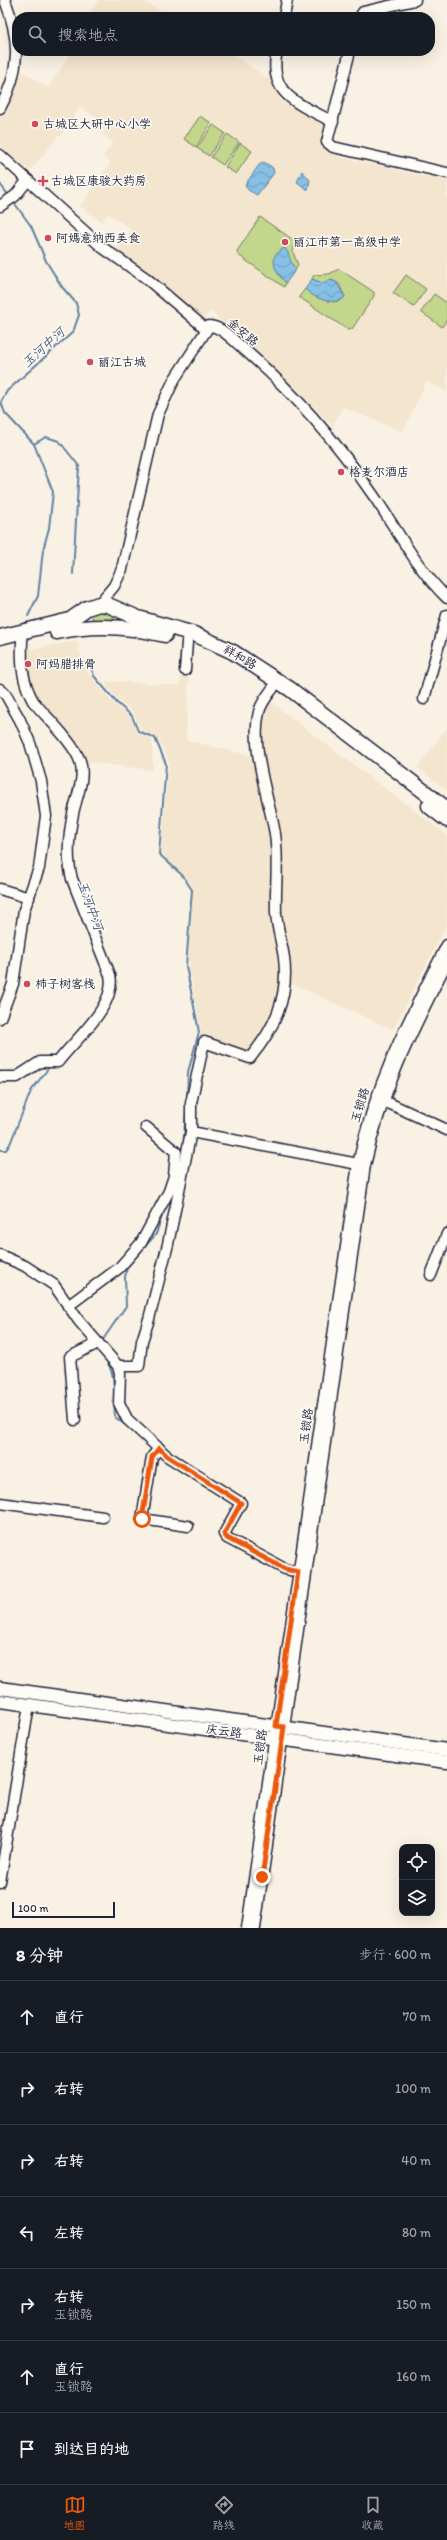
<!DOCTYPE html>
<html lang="zh">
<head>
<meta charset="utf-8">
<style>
  body { margin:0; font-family:Itim,"LXGW WenKai TC",sans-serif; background:#20242c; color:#f1f3f6 }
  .controls { position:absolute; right:12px; bottom:12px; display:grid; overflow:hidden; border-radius:8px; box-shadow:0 4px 16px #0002 }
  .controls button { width:36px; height:36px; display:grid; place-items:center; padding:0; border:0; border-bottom:1px solid #363941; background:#171b24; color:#f1f3f6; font:20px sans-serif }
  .scale { position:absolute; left:12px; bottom:10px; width:103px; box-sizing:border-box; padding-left:4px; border:2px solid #22223b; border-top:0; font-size:11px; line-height:14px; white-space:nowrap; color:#22223b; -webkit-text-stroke:3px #fdfcf7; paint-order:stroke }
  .stop { position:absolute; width:12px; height:12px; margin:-9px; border:3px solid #ea580c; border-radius:50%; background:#fff }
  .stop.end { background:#ea580c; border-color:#fff; box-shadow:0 1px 4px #0008 }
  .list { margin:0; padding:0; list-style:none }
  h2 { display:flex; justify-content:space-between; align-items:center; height:52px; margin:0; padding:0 16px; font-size:17px }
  h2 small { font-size:13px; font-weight:400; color:#9ea1a6 }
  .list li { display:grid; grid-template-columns:26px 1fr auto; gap:12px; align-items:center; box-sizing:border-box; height:72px; padding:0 16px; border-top:1px solid #363941 }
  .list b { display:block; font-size:15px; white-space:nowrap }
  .list p { margin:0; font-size:13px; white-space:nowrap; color:#9ea1a6 }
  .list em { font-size:13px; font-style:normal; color:#9ea1a6 }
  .icon { flex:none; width:22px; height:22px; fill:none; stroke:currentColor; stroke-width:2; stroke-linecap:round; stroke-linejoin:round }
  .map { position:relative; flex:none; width:447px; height:1928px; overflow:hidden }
  .search { position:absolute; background:#171b24; box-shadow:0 4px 16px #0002; left:12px; right:12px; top:12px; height:44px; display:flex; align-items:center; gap:10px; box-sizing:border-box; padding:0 14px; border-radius:16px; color:#9ea1a6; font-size:15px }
  .sheet { height:556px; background:#171b24 }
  nav { display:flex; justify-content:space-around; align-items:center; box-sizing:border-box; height:56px; border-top:1px solid #363941; background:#171b24; font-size:11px; color:#9ea1a6 }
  nav a { display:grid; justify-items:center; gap:2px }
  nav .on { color:#ea580c }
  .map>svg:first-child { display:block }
  .built { fill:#f4e5ce }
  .green { fill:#c2d68c; stroke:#727c64 }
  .water { fill:url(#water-waves); stroke:#5e81a1 }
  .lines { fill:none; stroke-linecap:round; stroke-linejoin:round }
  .stream { stroke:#5e81a1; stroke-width:2 }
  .minor-casing { stroke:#22223b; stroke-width:13 }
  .major-casing { stroke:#22223b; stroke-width:15 }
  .highway-casing { stroke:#22223b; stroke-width:17 }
  .minor { stroke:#fdfcf7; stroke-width:10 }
  .major { stroke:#fdfcf7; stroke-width:12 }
  .highway { stroke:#fdfcf7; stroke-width:14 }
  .route { stroke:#ea580c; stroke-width:5 }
  .poi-dot { fill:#d1495b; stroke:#fdfcf7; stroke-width:1.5 }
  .labels { text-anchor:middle; stroke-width:3; stroke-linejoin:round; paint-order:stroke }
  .poi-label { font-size:12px; fill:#22223b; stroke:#fdfcf7; text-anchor:start }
  .street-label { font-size:12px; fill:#22223b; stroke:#fdfcf7 }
  .water-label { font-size:13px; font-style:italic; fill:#455976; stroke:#fdfcf7 }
</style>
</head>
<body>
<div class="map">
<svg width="447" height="1928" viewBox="0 0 447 1928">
  <defs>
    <pattern id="water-waves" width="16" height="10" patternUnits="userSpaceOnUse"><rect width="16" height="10" fill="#86c0e5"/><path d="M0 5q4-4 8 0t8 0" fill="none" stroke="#6d9cbb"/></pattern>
  </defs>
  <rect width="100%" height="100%" fill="#f9f2e4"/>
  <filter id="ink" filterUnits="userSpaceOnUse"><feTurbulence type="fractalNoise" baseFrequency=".025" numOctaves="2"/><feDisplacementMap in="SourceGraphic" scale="8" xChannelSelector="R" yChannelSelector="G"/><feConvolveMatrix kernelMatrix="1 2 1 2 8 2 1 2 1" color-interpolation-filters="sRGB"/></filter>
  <g filter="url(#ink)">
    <g class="built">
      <path d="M98,0H141L172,17H89Z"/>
      <path d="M72,51H227L272,81L281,101L327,127L324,146L343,158L447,181V392L426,382L403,432L343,407L333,426L266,359L210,311L204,319L147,273L116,252L131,229L108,214L102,222L80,206L111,162L103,157L113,142L102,134L108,125L80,107L61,136L59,135L30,171L0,146V113L23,71L48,88Z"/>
      <path d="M77,641L83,664H86L88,673L110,700L130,717L137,733L152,739L153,770L85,762L28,688L24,650Z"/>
      <path d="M181,672H189L186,740L257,757L276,879L281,965L280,994L273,1018L249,1053L202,1038L188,958L192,885L165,858V854H161L169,762L159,739L142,730L132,711L120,702L106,685L105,681L180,685Z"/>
      <path d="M268,700L447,835V924L393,1030L288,982L289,959L278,914L280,859L261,747V709Z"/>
      <path d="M447,727V790L417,768Z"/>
    </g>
    <g class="green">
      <path d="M200,116L211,123L196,147L184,139Z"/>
      <path d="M213,125L225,133L209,156L197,148Z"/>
      <path d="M227,134L239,142L223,165L211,157Z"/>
      <path d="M240,143L252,151L236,174L225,167Z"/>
      <path d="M260,217L295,241L293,252L298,265L296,269L289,262L285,248L279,252C277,266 275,273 286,283L284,287L238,255L237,251Z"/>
      <path d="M339,269L374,292V296L352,329L348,330L299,297L305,289C314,297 335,308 345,297L339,284L332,280L322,283L312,279L314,275L329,274Z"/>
      <path d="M406,275L426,289L414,307L393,293Z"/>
      <path d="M434,294L447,303V319L442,327L421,312Z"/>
      <path d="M99,607L114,615L110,622L93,620L91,613Z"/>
    </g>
    <g class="water">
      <path d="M264,162L273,168L274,173L257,195L248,190L245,185L259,165Z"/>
      <path d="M302,171L310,180L308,190L297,182Z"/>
      <path d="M284,248C290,251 289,263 296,269L286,283C279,277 271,265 275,255Z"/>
      <path d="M312,279L322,283L330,280L336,282L345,297C335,307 313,298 305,289Z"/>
    </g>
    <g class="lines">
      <g class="stream">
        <path d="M0,96L3,92"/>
        <path d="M0,184L9,196"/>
        <path d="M13,201L31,226L46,261L62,287L76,303L79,315L73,332L7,391L1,402L5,413L34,444L53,492L49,528L43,550L38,596L28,616"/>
        <path d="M34,444L46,437L59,441L79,466L73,574"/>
        <path d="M91,667L94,676L117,703L132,716L138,731L155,738L166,764L159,854L183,876L192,890L186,966L199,1032L188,1072L187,1101"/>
        <path d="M183,1149L186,1110"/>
        <path d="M0,1150H6L10,1144L31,1091L50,1066"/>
        <path d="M102,1341L126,1306L125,1277L127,1267L156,1234L164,1210"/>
        <path d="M104,1357C118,1376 113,1394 115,1417L133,1431"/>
      </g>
      <g class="minor-casing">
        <g id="minor">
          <path d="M284,17L287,0"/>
          <path d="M360,17L363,12L415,0"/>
          <path d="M277,51C267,95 300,104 333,122"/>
          <path d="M350,51L327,142L333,147L447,173"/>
          <path d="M0,108C21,71 20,39 5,0"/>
          <path d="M0,155L103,248L146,278L206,329"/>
          <path d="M0,206L15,196L28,180"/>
          <path d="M99,604L114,586L122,569L158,414L174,380L209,326C222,326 236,343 246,351C293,392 335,440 371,492C396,527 415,567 447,598"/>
          <path d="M185,670L187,642"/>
          <path d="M0,689L6,695L20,720L30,743L41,781L46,816L39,868L24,910L13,984L0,1018"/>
          <path d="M424,699L447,615"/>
          <path d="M0,889L29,898"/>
          <path d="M0,1077H17L40,1062H58C75,1039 117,1006 110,975L72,879C66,855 69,833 74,809C78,794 85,776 80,761C73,742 46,717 33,701C22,681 21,664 22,641"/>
          <path d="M382,1100L447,1130"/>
          <path d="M191,1132L358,1164"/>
          <path d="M0,1255L25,1266L54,1285L79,1321L118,1366L120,1374L119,1403L127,1419L167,1456L241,1503L224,1534L227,1538L285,1569L298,1572"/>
          <path d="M431,1275L447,1234"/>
          <path d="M68,1306L119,1268L141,1243L169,1191L174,1176L176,1152L146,1127"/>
          <path d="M118,1366H139L142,1341L149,1319L168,1244L191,1132V1103L204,1042L250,1058C275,1028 289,997 284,958C282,943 277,928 276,913C275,887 279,861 275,834C269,798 250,748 259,712C261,703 268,695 273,688"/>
          <path d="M75,1420L70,1357L98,1343"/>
          <path d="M159,1448L152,1457L142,1519L188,1526"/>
          <path d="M0,1503L103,1517"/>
          <path d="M0,1882L29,1705"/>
          <path d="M247,1928L358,1164C375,1083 410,1017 447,945"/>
          <path d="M255,1928L365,1165C382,1089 412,1031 447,962"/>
        </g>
      </g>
      <g class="major-casing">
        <g id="major">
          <path d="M0,1688L447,1750"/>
          <path d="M0,1701L447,1762"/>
        </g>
      </g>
      <g class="highway-casing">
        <g id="highway">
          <path d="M57,632C92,624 129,626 165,635"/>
          <path d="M0,637L70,620L87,608L99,604L108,605L138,618L194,634L233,652L290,689L447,809"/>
          <path d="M429,806L447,820"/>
        </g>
      </g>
      <use href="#minor" class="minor"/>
      <use href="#major" class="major"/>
      <use href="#highway" class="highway"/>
    </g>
  </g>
  <g class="lines" filter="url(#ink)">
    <path class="route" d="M142,1519L152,1457L159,1448L167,1456L241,1503L224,1534L227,1538L285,1569L298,1572L276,1726L284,1727L262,1877"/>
  </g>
  <g class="poi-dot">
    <circle cx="35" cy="124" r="4"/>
    <path d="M41 175h4v4h4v4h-4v4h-4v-4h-4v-4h4z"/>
    <circle cx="48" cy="238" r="4"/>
    <circle cx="285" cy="242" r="4"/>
    <circle cx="90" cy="362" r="4"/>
    <circle cx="341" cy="472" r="4"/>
    <circle cx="28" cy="664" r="4"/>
    <circle cx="27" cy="984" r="4"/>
  </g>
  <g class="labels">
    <g class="poi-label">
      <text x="43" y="128">古城区大研中心小学</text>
      <text x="51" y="185">古城区康骏大药房</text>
      <text x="56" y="242">阿媽意纳西美食</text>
      <text x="293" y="246">丽江市第一高级中学</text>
      <text x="98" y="366">丽江古城</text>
      <text x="349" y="476">格麦尔酒店</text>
      <text x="36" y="668">阿妈腊排骨</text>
      <text x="35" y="988">柿子树客栈</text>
    </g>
    <g class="street-label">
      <text transform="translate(243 332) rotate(40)" y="4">金安路</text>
      <text transform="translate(240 657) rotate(30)" y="4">祥和路</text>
      <text transform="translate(360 1105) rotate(-73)" y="4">玉锁路</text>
      <text transform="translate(306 1426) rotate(-82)" y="4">玉锁路</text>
      <text transform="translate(224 1731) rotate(8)" y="4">庆云路</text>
      <text transform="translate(260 1747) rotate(-82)" y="4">玉锁路</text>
    </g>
    <g class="water-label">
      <text transform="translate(43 347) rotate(-42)" y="5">玉河中河</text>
      <text transform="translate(91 905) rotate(70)" y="5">玉河中河</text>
    </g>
  </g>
</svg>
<div class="controls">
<button><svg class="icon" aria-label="locate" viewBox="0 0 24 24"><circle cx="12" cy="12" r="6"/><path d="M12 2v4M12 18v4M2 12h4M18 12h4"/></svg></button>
<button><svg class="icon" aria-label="layers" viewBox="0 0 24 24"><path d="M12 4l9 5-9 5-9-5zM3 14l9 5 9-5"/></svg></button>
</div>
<div class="scale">100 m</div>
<div class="stop" style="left:142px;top:1519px"></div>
<div class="stop end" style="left:262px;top:1877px"></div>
<div class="search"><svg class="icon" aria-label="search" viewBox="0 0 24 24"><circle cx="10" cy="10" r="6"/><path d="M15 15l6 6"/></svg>搜索地点</div>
</div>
<section class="sheet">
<h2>8 分钟<small>步行 · 600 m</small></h2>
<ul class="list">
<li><svg class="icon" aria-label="ahead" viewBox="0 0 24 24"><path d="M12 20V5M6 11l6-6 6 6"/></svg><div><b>直行</b></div><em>70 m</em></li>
<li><svg class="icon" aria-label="right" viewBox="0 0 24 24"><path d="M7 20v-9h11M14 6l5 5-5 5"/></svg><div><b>右转</b></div><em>100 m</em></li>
<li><svg class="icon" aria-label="right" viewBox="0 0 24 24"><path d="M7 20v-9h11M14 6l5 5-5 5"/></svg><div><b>右转</b></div><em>40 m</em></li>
<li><svg class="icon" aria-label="left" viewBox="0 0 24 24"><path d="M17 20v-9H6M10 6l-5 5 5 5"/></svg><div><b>左转</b></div><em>80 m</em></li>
<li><svg class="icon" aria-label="right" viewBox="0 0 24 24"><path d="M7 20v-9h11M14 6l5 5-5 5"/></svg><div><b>右转</b><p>玉锁路</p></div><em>150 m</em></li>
<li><svg class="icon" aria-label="ahead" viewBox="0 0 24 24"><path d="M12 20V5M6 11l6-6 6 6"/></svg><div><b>直行</b><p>玉锁路</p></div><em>160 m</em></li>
<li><svg class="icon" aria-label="arrive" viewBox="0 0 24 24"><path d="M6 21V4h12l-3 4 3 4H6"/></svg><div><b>到达目的地</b></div></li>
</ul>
</section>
<nav>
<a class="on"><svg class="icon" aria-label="map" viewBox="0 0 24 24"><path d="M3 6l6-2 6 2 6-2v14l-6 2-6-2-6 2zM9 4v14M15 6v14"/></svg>地图</a>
<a><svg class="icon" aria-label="directions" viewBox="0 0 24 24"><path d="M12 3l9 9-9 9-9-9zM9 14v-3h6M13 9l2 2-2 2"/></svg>路线</a>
<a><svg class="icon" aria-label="saved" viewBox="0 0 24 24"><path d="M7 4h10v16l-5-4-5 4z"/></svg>收藏</a>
</nav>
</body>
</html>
